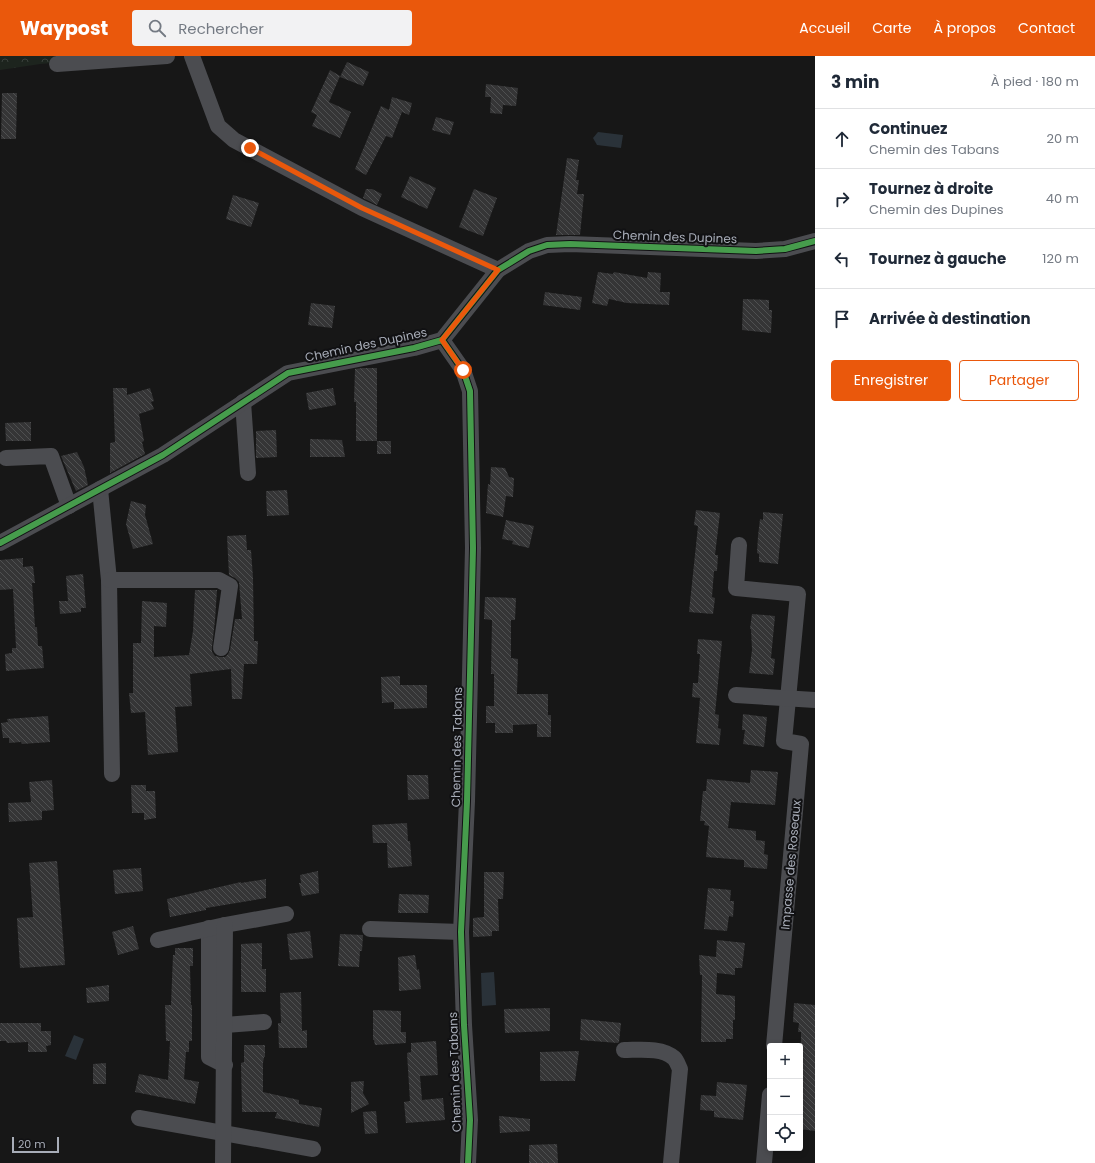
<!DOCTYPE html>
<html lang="fr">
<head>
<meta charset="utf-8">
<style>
  body { margin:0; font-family:Poppins,sans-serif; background:#f2f2f3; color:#1f2937 }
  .controls { position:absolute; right:12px; bottom:12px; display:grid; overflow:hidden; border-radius:4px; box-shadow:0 2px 6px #0003 }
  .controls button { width:36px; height:36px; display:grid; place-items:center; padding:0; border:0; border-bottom:1px solid #e0e1e3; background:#fff; color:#1f2937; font:20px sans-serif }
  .scale { position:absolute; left:12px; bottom:10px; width:47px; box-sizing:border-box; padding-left:4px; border:2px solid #a8adb8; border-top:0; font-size:11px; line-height:14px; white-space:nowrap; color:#a8adb8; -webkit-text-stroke:3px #111113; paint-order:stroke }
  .stop { position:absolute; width:12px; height:12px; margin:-9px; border:3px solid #ea580c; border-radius:50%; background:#fff }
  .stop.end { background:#ea580c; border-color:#fff; box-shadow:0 1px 4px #0008 }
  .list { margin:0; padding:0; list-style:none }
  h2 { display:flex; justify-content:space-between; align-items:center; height:52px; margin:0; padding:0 16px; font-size:17px }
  h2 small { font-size:13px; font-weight:400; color:#747a83 }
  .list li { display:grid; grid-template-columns:26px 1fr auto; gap:12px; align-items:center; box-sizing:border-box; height:60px; padding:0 16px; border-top:1px solid #e0e1e3 }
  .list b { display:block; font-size:15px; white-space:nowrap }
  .list p { margin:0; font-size:13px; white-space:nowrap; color:#747a83 }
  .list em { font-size:13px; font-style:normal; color:#747a83 }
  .actions { display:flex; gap:8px; padding:12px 16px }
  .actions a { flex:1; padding:9px 0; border:1px solid #ea580c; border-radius:4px; text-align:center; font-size:14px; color:#ea580c }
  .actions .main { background:#ea580c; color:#fff }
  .icon { flex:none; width:22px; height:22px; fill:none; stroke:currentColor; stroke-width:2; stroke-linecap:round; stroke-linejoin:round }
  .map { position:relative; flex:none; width:815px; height:1107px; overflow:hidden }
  header { display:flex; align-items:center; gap:24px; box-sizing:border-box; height:56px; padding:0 20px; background:#ea580c; color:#fff }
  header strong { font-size:19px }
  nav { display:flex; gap:22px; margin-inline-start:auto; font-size:14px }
  .search { width:280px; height:36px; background:#f2f2f3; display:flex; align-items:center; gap:10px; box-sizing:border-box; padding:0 14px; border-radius:4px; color:#747a83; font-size:15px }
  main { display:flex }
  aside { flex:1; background:#fff }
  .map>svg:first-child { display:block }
  .forest { fill:url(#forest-crowns) }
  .water { fill:#2a3239 }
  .building { fill:url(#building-back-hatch) }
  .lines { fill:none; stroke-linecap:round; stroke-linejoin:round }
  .minor { stroke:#4b4c50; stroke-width:16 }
  .cycleway-casing { stroke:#111113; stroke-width:8 }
  .cycleway { stroke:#469c4c; stroke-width:6 }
  .route { stroke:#ea580c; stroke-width:5 }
  .labels { text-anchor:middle; stroke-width:4; stroke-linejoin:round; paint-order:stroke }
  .street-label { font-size:12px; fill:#a8adb8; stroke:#111113 }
</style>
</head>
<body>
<header>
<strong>Waypost</strong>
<div class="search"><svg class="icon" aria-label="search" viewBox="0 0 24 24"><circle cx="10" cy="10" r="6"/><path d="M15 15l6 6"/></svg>Rechercher</div>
<nav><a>Accueil</a><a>Carte</a><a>À propos</a><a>Contact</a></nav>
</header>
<main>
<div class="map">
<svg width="815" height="1107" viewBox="0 0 815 1107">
  <defs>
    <pattern id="forest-crowns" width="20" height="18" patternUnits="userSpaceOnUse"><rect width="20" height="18" fill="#1d241e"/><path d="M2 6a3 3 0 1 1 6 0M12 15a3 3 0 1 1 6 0" fill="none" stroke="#3b413d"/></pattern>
    <pattern id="building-back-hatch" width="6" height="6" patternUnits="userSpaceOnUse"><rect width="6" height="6" fill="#353536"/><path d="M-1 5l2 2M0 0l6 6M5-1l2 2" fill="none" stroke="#4f5051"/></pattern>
  </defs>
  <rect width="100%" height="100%" fill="#171717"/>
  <path class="forest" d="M0,0H130L40,8L0,14Z"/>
  <g class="water">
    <path d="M598,76L623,79L621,92L597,89L593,82Z"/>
    <path d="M494,916L496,949L482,950L481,917Z"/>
    <path d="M74,979L84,983L76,1004L65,1000Z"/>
  </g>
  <g class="building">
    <path d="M347,6L369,16L363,30L340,21Z"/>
    <path d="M330,14L340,20L329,46L351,56L340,82L312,70L317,59L311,56Z"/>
    <path d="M486,28L518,32L516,50L503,49L502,58L490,57L491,41H485Z"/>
    <path d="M2,37H17L16,83H1Z"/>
    <path d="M392,41L412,47L409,59L402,56L392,82L386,80L366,119L355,113L381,50L389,54Z"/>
    <path d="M436,61L454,66L450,79L432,74Z"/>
    <path d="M567,102L579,104L576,124H579L577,138H584L580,179H556Z"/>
    <path d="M410,120L436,132L427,153L401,141Z"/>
    <path d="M366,133H372L382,138L377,149L363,142Z"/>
    <path d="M474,133L497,142L483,180L459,171Z"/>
    <path d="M233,139L259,147L251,171L226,163Z"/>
    <path d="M598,216L613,218L614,216L647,222L648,216L661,217L660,236H670L669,249L627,247L609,243L607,250L592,247Z"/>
    <path d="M545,236L582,241L580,254L543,249Z"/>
    <path d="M743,243L769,244V254H772L771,277L742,274Z"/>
    <path d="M311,247L335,250L332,272L308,269Z"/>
    <path d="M362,312H377V385H356V346H354L355,313Z"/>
    <path d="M113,332H127V339L150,332L154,345L151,346L154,353L139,358L144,385L142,386L145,398L110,417V387L115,386Z"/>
    <path d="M333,332L336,349L309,354L306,337Z"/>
    <path d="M31,366V385H6L5,367Z"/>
    <path d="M276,374L277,401L256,402V375Z"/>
    <path d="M310,383L342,384L345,401H310Z"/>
    <rect x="377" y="385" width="14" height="13"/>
    <path d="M77,396L84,411L88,429L76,435L61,400Z"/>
    <path d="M491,411L505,412L509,421L514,422L513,441L506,440L503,461L486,457L488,428L490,429Z"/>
    <path d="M287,434L289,459L267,460L266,435Z"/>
    <path d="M131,445L146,449L145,459L153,488L133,493L126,468Z"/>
    <path d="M696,454L720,457L715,499H718L717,515H714L712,541L715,542L713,558L689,556L698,470L694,469Z"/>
    <path d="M763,456L783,458L778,508L759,506V498L757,497L758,480L760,463L763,464Z"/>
    <path d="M506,464L534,470L529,492L512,488L513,485L502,483Z"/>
    <path d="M246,479L247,494H251L253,522L254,585H258L257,608H244L242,643H232L231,613L190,618L192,650L175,651L178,696L148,699L145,656L131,657L129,637H133V587H141L142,545L167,547L166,571L154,570V601L189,599L193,575L195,534H217L215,564L212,591V596L215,600L220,601H225L228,598L230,594L235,563H242L239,526L235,522L229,519L227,480Z"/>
    <path d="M23,502V511L33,510L35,527H32L35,571H37L38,590H42L44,612L6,615L5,598L12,597V592H16L13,533L0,534V504Z"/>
    <path d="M83,518L86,552H81V556L60,558L59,545H68L66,520Z"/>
    <path d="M485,541L516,542L515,564H511V602L518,603L517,638H548V659H551V681H537V668L513,669V677H495V667H486V650H494V618H491L492,564L484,563Z"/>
    <path d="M752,558L775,560L771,602L775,603L773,619L749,617L752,594L751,573H750Z"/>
    <path d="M698,583L722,585L715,658L719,659L718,672L721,673L719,689L696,687L700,642L692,641L693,627H698L700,598H697Z"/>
    <path d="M400,620V629H427V652L394,653V646L382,647L381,621Z"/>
    <path d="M743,658L767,661L764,691L743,688L745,674H742Z"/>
    <path d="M48,660L50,686L22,688L21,686L9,687V682H3L1,667L8,666L7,663Z"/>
    <path d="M751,714L778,716L775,749L731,746L728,772L756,775V784L765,785L764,798L768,799L767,813L744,811V804L706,801L709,770L704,769L705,765H700L703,735H706L707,723L750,727Z"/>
    <path d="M407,719H428L429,743L408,744Z"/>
    <path d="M52,724L54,754L42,755V764L9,766L8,747L31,746L29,726Z"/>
    <path d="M131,729H146V735H155L156,762L144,764V757H132Z"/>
    <path d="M407,767L408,785H410L412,810L388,812L387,787H373L372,769Z"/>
    <path d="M57,805L65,909L20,912L17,862L33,861L29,807Z"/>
    <path d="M141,812L143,835L115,838L113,814Z"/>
    <path d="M318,815L319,837L302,840L299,827H301L300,819Z"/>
    <path d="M484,816H504L503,843H498L499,875H492V880L473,881V862L484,861Z"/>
    <path d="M266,823V842L206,852V854L170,861L167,843L241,826V827Z"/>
    <path d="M708,832L731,834L730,845H734L733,861L729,860L727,875L704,873Z"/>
    <path d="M399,838L429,839L428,857H398Z"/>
    <path d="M133,870L139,893L118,899L112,876Z"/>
    <path d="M310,875L313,902L290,904L287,878Z"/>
    <path d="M340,878L363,879L362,895H360L359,911L338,910Z"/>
    <path d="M717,884L745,887L742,912H735V919L717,917L716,938L735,940V964H733V983H726V986H701L702,919H700L699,899L716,901Z"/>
    <path d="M262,887V913H266V936H241V888Z"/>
    <path d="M175,892H193V910H190L191,949H192V985H189V996H186L184,1023L199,1026L195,1048L135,1036L139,1018L168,1024L170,985H166L165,949H171L173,899H175Z"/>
    <path d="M415,899L417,914L419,913L421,933L399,935L398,901Z"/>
    <path d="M109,929V945L87,947L86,932Z"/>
    <path d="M301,936L302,975L307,974V992H279L278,967H281L280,937Z"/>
    <path d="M794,947L815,949V1075L800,1073L801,976H798L799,967L793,966Z"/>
    <path d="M550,952V975L505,977L504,953Z"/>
    <path d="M373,954L401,955V976H406V987L375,989L374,984H373Z"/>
    <path d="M581,963L621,967L619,986L618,987L580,984Z"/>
    <path d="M0,967H41V975H51V989L46,990L47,996H28V986L7,987L6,985H0Z"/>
    <path d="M436,985L438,1019L420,1020L422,1044L443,1042L445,1064L406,1067L404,1046L410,1045L407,997L411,996V987Z"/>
    <path d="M244,989H265V1001H264L263,1007V1036L299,1044V1048L322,1052L319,1071L275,1062L277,1056H242L241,1007L244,1006Z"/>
    <path d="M579,995L575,1025H540V996Z"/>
    <path d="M106,1007V1028H93V1008Z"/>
    <path d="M364,1025L363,1037L369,1048L351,1057V1026Z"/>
    <path d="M717,1026L747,1029L743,1064L714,1061V1055L700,1054L701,1039L716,1040Z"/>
    <path d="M376,1055L378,1077L365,1078L363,1056Z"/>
    <path d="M499,1060L530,1063V1075L500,1077Z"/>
    <path d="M557,1088L558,1107H529V1089Z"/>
  </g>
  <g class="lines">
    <g class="minor">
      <path d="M192,0L218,70L234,84L362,152L498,214"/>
      <path d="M57,8L167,0"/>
      <path d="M442,284L463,314L470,335L473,492L467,745L461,876L464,969L470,1064L468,1107"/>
      <path d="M243,346L248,417"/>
      <path d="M6,402L51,400L69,450"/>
      <path d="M100,433L109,524L112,718"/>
      <path d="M0,487L163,399L288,317L414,292L442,284L498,214L529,195L547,189L570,188L756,195L785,193L815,185"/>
      <path d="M739,489L736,532L798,538L784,685L801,688L774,990"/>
      <path d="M109,524H219L230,530L221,592"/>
      <path d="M736,639L815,644"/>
      <path d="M209,872V1001L225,1009"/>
      <path d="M370,873L461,876"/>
      <path d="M158,884L225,869L286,858"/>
      <path d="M225,969L264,966"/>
      <path d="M624,994C639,994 662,991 674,1002C677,1005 678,1009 680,1013L671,1107"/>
      <path d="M139,1062L313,1093"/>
      <path d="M223,1107L225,869"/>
      <path d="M764,1107L770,1039"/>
    </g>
    <g class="cycleway-casing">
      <g id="cycleway">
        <path d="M442,284L463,314L470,335L473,492L467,745L461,876L464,969L470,1064L468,1107"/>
        <path d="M0,487L163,399L288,317L414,292L442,284L498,214L529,195L547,189L570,188L756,195L785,193L815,185"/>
      </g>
    </g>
    <use href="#cycleway" class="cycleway"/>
  </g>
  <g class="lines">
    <path class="route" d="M250,92L362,152L498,214L442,284L463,314"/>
  </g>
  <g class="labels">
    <g class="street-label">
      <text transform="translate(675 181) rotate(2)" y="4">Chemin des Dupines</text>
      <text transform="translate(366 289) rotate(-12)" y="4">Chemin des Dupines</text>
      <text transform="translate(457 691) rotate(-89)" y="4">Chemin des Tabans</text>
      <text transform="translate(791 809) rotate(-85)" y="4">Impasse des Roseaux</text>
      <text transform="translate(455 1016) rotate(-92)" y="4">Chemin des Tabans</text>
    </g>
  </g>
</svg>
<div class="controls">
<button>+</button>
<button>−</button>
<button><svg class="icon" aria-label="locate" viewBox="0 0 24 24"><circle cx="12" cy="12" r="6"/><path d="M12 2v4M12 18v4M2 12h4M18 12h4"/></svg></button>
</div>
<div class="scale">20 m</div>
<div class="stop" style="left:463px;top:314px"></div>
<div class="stop end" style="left:250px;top:92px"></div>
</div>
<aside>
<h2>3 min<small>À pied · 180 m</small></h2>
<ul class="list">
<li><svg class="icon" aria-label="ahead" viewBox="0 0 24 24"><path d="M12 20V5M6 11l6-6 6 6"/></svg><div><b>Continuez</b><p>Chemin des Tabans</p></div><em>20 m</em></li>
<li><svg class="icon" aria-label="right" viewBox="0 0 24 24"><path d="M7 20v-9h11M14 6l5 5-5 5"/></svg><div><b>Tournez à droite</b><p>Chemin des Dupines</p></div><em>40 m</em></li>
<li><svg class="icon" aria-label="left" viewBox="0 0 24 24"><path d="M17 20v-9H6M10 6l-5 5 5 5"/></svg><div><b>Tournez à gauche</b></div><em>120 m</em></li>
<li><svg class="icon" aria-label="arrive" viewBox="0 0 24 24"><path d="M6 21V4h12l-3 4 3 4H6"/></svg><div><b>Arrivée à destination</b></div></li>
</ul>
<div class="actions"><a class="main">Enregistrer</a><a>Partager</a></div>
</aside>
</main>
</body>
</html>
